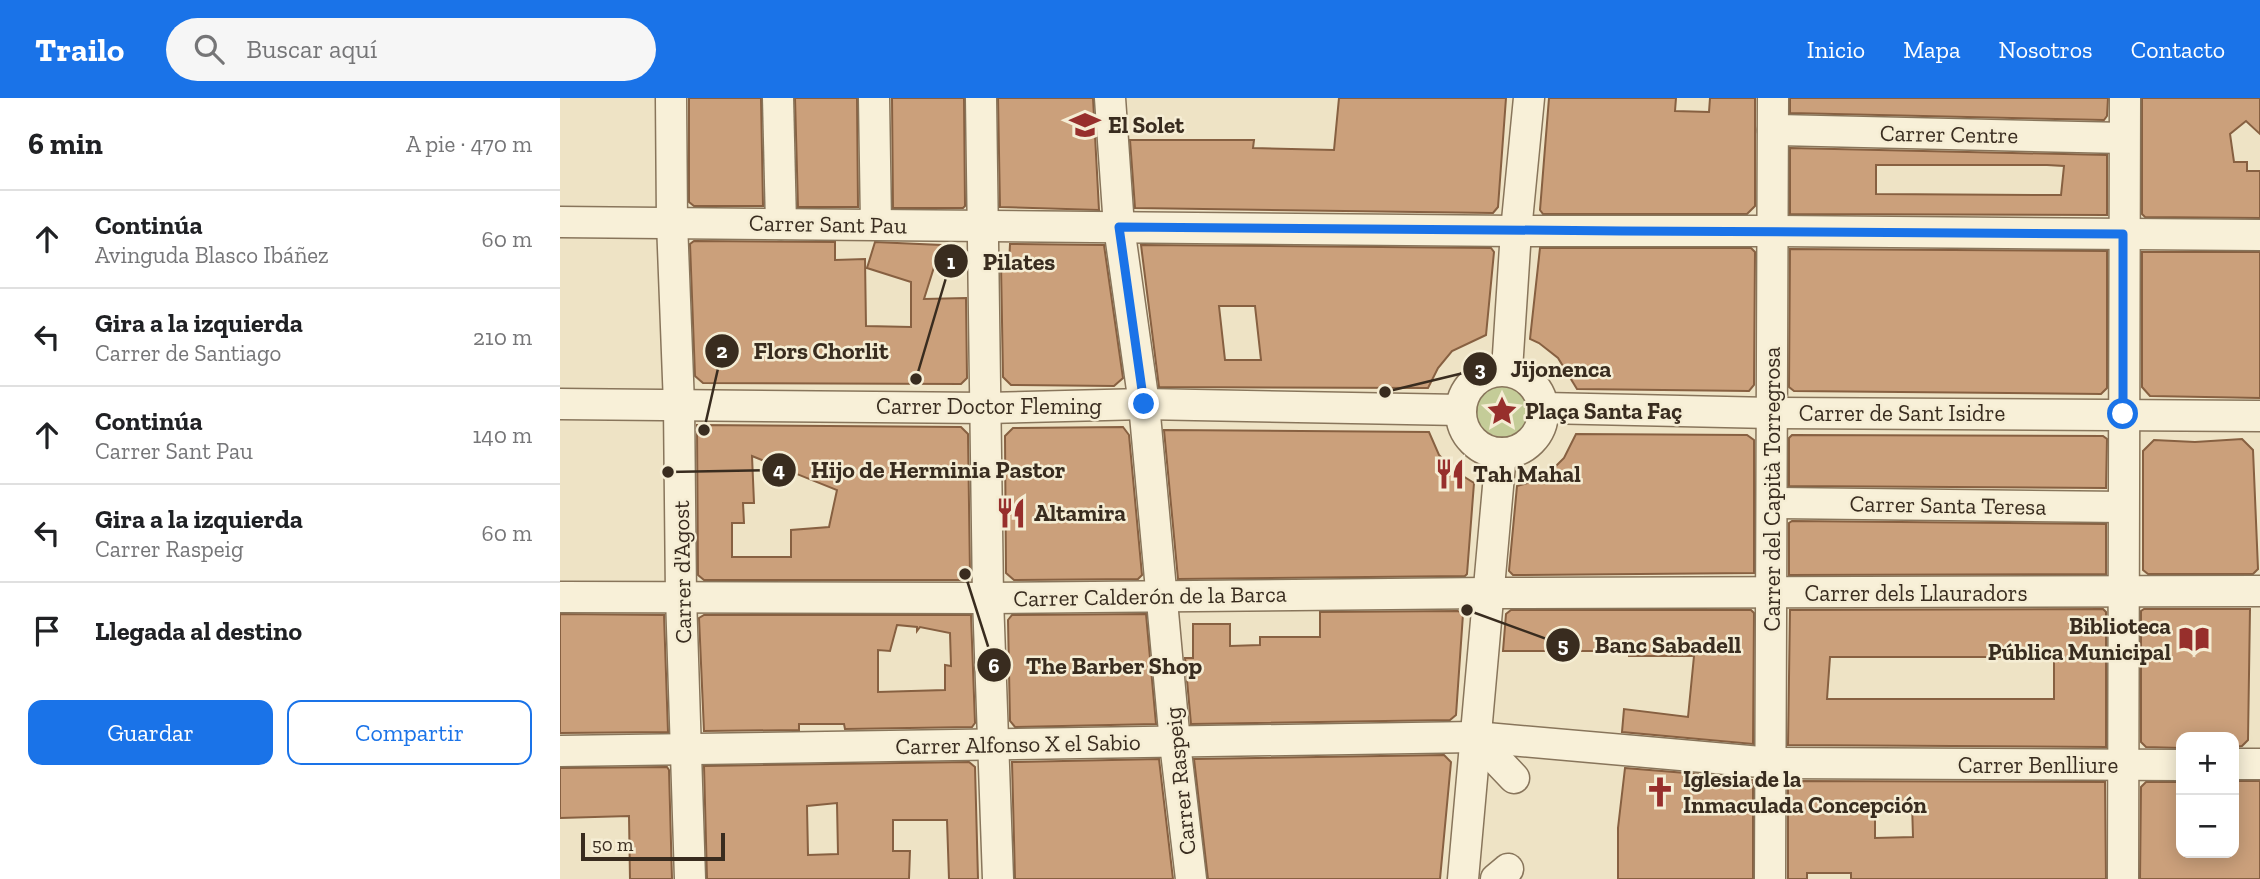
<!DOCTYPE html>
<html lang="es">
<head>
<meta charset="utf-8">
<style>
  body { margin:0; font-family:"Zilla Slab",serif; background:#f6f6f6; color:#202124 }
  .controls { position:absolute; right:21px; bottom:21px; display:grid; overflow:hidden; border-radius:14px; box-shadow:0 4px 18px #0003 }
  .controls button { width:63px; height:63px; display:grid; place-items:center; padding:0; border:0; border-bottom:2px solid #e0e0e0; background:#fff; color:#202124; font:35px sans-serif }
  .scale { position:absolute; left:21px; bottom:18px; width:144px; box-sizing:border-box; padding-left:7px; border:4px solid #392c1f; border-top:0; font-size:19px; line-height:24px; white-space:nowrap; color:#392c1f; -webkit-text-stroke:5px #f5edd4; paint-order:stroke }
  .stop { position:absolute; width:21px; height:21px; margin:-16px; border:5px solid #1a73e8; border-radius:50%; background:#fff }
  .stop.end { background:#1a73e8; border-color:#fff; box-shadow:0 2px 7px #0008 }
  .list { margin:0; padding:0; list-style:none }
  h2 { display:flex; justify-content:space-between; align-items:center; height:91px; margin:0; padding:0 28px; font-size:30px }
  h2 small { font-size:23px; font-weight:400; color:#757577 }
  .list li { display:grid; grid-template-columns:46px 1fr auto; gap:21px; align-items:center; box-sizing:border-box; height:98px; padding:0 28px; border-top:2px solid #e0e0e0 }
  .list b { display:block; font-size:26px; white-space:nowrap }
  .list p { margin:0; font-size:23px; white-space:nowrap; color:#757577 }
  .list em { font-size:23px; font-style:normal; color:#757577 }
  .actions { display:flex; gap:14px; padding:21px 28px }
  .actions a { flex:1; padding:16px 0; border:2px solid #1a73e8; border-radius:14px; text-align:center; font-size:24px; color:#1a73e8 }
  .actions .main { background:#1a73e8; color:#fff }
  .icon { flex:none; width:38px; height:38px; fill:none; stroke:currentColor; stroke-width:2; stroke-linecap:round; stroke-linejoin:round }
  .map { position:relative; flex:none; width:1700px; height:781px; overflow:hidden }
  header { display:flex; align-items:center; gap:42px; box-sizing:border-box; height:98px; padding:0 35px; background:#1a73e8; color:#fff }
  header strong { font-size:33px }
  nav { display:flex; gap:38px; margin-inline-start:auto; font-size:24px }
  .search { width:490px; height:63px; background:#f6f6f6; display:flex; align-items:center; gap:18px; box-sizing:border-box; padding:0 24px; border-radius:38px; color:#757577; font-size:26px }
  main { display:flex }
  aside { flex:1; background:#fff }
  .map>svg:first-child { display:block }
  .green { fill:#c4cc98 }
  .building { fill:#cba07b; stroke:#876041; stroke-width:2; fill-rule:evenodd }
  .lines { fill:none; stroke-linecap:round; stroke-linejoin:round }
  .minor-casing { stroke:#88755b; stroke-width:33 }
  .minor { stroke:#f8f0d8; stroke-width:30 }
  .route { stroke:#1a73e8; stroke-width:9 }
  .labels { text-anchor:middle; stroke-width:5; stroke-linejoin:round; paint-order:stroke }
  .poi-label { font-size:23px; font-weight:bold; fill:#392c1f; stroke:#f5edd4; text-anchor:start }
  .street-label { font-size:23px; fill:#392c1f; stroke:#f5edd4 }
  .leader { fill:none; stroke:#392c1f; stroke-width:2.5 }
  .callout-dot { fill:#392c1f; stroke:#f5edd4; stroke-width:2.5 }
  .mark-label { font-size:21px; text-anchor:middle; font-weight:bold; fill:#fff }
  .callout-label { font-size:24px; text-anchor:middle; font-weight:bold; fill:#392c1f; stroke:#f5edd4; stroke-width:5; stroke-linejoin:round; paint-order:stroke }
</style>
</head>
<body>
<header>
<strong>Trailo</strong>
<div class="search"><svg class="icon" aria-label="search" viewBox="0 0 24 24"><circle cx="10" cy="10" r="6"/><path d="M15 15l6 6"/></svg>Buscar aquí</div>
<nav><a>Inicio</a><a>Mapa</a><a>Nosotros</a><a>Contacto</a></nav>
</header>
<main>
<aside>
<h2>6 min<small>A pie · 470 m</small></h2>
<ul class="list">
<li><svg class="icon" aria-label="ahead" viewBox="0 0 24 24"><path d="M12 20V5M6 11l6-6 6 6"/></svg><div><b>Continúa</b><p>Avinguda Blasco Ibáñez</p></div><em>60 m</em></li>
<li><svg class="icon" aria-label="left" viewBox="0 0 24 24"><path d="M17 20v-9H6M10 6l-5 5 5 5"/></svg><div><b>Gira a la izquierda</b><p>Carrer de Santiago</p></div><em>210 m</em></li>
<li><svg class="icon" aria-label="ahead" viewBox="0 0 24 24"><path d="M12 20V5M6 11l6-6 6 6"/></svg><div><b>Continúa</b><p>Carrer Sant Pau</p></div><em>140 m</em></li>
<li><svg class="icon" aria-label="left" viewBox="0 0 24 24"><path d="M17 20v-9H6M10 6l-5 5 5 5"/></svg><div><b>Gira a la izquierda</b><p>Carrer Raspeig</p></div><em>60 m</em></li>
<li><svg class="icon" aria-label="arrive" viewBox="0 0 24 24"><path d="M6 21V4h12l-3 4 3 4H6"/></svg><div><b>Llegada al destino</b></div></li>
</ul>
<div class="actions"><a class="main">Guardar</a><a>Compartir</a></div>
</aside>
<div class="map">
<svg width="1700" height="781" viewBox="0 0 1700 781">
  <rect width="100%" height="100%" fill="#eee3c5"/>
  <circle class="green" cx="943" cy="311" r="28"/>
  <g class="building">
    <path d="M129,0H201L203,108H134L129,104Z"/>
    <path d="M235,0H297L298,109H238Z"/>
    <path d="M332,0H404L405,108L403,110H333Z"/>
    <path d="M438,0H533L539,112L440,109Z"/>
    <path d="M779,0H946L938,109L933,115L575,110L570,42H694L693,50L774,52Z"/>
    <path d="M989,0H1116L1115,13L1149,14L1150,0H1195V108L1187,116H983L980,112Z"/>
    <path d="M1230,0H1548L1547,18L1544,22L1230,15Z"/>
    <path d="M1582,0H1700V36L1686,23L1670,36L1674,64H1687V73H1700V120L1585,119L1582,116Z"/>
    <path d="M1230,50L1547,57V117L1230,116ZM1316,67H1487L1504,68L1501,97H1478L1316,96Z"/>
    <path d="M134,143L275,144V162L305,161L306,228L351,229V184L307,170L315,144L381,147L364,201L406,200L407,280L401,286L143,285L135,278L130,146Z"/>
    <path d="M450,146L544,147L563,280L554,288L451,287L443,279L441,167H449Z"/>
    <path d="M581,147L931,150L934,154L926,237L892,253L878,270L868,290L599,289ZM659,208H695L701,262H665Z"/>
    <path d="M980,150H1191L1195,154L1194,287L1189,293L1017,291L998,260L979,245L970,241Z"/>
    <path d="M1230,151L1547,153V290L1541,296L1234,293L1229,289Z"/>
    <path d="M1582,154H1700V300L1590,298L1582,289Z"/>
    <path d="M137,327L401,329L408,336L410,476L404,482H144L138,477ZM192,358L277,392L269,429L231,432V459H172V425H184L183,405H194Z"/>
    <path d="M563,329L569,337L582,477L578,481L454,482L446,475L445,338L453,330Z"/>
    <path d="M604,332L869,334L879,357L895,373L914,385L907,476L905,478L618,481Z"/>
    <path d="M1016,336L1187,337L1194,342V475L953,477L949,473L957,388L975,383L991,373L1004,360Z"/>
    <path d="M1232,337L1543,338L1547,341L1546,390L1229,388V340Z"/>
    <path d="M1682,341L1693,352L1698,471L1693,476H1588L1583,472V353L1594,342L1635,344Z"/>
    <path d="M1232,423L1546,426V476L1229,477V425Z"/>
    <path d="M1543,511L1546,514V649L1228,647L1230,512ZM1270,559H1494V601H1267Z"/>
    <path d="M1584,511H1690L1688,642L1682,648L1674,649V639H1621V650L1586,649L1581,644V513Z"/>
    <path d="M951,512H1191L1194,515L1193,646L1062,634L1064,611L1128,619L1134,558H1069V553H943L946,516Z"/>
    <path d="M898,513L903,516L896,617L890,622L631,626L625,560H633V526H670V548L700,547V539H760V514Z"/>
    <path d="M0,516L104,517L108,634L0,635Z"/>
    <path d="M586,516L596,626L455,629L450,623L448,522L452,517Z"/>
    <path d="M144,517H411L415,625L412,629L285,631L284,626H239V632L144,633L139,520ZM337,527L357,529V533L360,529L390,535L391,568L385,567V592L318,594V552L330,553Z"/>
    <path d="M884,657L891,664L880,781H648L634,661Z"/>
    <path d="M599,661L613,781H455L452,664Z"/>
    <path d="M409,664L415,669L418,781H389L387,722H333V753H350L349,781H147L144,668ZM277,705L278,756L248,757L247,708Z"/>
    <path d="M107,669L109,672L112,781H70L69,718L0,720V670Z"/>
    <path d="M1065,670L1138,676V682H1193V781H1058V730Z"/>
    <path d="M1230,683L1545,684L1546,781H1291V775H1247V781H1228V685ZM1315,705H1352L1353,739L1315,740Z"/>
    <path d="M1674,683H1700V781H1580L1581,689L1586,684H1621V755H1674Z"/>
  </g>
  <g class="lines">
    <g class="minor-casing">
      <g id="minor">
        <path d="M111,0L112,124L119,307L121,498L130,781"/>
        <path d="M218,0L221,126"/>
        <path d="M314,0L316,126"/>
        <path d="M421,0L428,500L438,781"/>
        <path d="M550,0L559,129L584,306L615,645L631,781"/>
        <path d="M1213,32L1564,40"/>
        <path d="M0,124L956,133H1212L1700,137"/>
        <path d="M947,272L956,133L969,0"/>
        <circle cx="942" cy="314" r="41"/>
        <path d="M0,306L426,310L584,306L901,312"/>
        <path d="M984,310L1211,315L1700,318"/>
        <path d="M1213,405L1563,409"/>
        <path d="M0,499L428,500L927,495L1700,493"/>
        <path d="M915,639L954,680"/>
        <path d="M0,653L915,639L1212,665L1621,667"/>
        <path d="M1674,666H1700"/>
        <path d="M903,781L941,355"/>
        <path d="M936,781L948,771"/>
        <path d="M1210,781L1213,0"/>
        <path d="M1563,781L1565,0"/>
      </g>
    </g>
    <use href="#minor" class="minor"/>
  </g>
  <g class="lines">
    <path class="route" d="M584,306L559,129C894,133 1228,133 1563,136V316"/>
  </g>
  <defs>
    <g id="school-bare" transform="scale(2.415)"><path d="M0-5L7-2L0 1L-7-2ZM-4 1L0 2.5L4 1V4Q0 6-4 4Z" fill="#972f2c" stroke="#f5edd4" stroke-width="2.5" paint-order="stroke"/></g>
    <g id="sight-bare" transform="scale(2.415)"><path d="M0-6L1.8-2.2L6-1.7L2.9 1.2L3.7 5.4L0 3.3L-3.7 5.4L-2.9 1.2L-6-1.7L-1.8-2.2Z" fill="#972f2c" stroke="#f5edd4" stroke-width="2.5" paint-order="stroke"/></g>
    <g id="restaurant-bare" transform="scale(2.415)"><path d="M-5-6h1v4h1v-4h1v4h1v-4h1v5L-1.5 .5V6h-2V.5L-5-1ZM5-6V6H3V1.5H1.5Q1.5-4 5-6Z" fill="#972f2c" stroke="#f5edd4" stroke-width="2.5" paint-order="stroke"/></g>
    <g id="library-bare" transform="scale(2.415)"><path d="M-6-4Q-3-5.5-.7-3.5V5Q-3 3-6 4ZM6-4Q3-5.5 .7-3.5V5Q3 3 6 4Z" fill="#972f2c" stroke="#f5edd4" stroke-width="2.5" paint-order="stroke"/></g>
    <g id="church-bare" transform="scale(2.415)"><path d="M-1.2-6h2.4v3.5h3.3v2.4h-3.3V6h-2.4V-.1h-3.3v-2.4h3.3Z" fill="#972f2c" stroke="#f5edd4" stroke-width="2.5" paint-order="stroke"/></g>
  </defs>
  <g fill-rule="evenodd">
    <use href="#school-bare" x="525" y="27"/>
    <use href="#sight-bare" x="942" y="313"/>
    <use href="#restaurant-bare" x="890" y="376"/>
    <use href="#restaurant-bare" x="451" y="415"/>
    <use href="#library-bare" x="1634" y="541"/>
    <use href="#church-bare" x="1100" y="694"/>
  </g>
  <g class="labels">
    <g class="poi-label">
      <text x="548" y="35">El Solet</text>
      <text x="965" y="321">Plaça Santa Faç</text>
      <text x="913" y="384">Tah Mahal</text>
      <text x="474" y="423">Altamira</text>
      <text x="1611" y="536" text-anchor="end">Biblioteca<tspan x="1611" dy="26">Pública Municipal</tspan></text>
      <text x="1123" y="689">Iglesia de la<tspan x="1123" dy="26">Inmaculada Concepción</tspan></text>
    </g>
    <g class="street-label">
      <text transform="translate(1389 36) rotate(1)" y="8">Carrer Centre</text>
      <text transform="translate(268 126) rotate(1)" y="8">Carrer Sant Pau</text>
      <text x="429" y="316">Carrer Doctor Fleming</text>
      <text x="1342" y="323">Carrer de Sant Isidre</text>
      <text transform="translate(1212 391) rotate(-90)" y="8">Carrer del Capità Torregrosa</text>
      <text transform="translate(1388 407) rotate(1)" y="8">Carrer Santa Teresa</text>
      <text transform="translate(122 474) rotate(-91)" y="8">Carrer d'Agost</text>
      <text x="1356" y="503">Carrer dels Llauradors</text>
      <text transform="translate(590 498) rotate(-1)" y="8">Carrer Calderón de la Barca</text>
      <text transform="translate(458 646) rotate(-1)" y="8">Carrer Alfonso X el Sabio</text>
      <text x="1478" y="675">Carrer Benlliure</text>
      <text transform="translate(620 683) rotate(-96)" y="8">Carrer Raspeig</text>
    </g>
  </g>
  <path class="leader" d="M356 281L391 163M144 332L162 253M825 294L920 271M108 374L219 372M907 512L1003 547M405 476L434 567"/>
  <g class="callout-dot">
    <circle cx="356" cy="281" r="7"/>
    <circle cx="144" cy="332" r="7"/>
    <circle cx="825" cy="294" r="7"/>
    <circle cx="108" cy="374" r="7"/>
    <circle cx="907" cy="512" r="7"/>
    <circle cx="405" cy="476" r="7"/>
    <circle cx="391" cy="163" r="18"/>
    <circle cx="162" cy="253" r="18"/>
    <circle cx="920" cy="271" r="18"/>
    <circle cx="219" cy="372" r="18"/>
    <circle cx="1003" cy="547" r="18"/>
    <circle cx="434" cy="567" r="18"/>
  </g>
  <g class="mark-label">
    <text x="391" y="171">1</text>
    <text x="162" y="260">2</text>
    <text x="920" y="278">3</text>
    <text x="219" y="379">4</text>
    <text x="1003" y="554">5</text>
    <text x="434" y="575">6</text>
  </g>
  <g class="callout-label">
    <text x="459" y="172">Pilates</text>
    <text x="261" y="261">Flors Chorlit</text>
    <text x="1001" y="279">Jijonenca</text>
    <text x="378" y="380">Hijo de Herminia Pastor</text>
    <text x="1108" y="555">Banc Sabadell</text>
    <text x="554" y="576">The Barber Shop</text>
  </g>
</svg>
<div class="controls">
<button>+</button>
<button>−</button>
</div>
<div class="scale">50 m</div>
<div class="stop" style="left:1563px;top:316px"></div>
<div class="stop end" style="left:584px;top:306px"></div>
</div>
</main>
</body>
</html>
